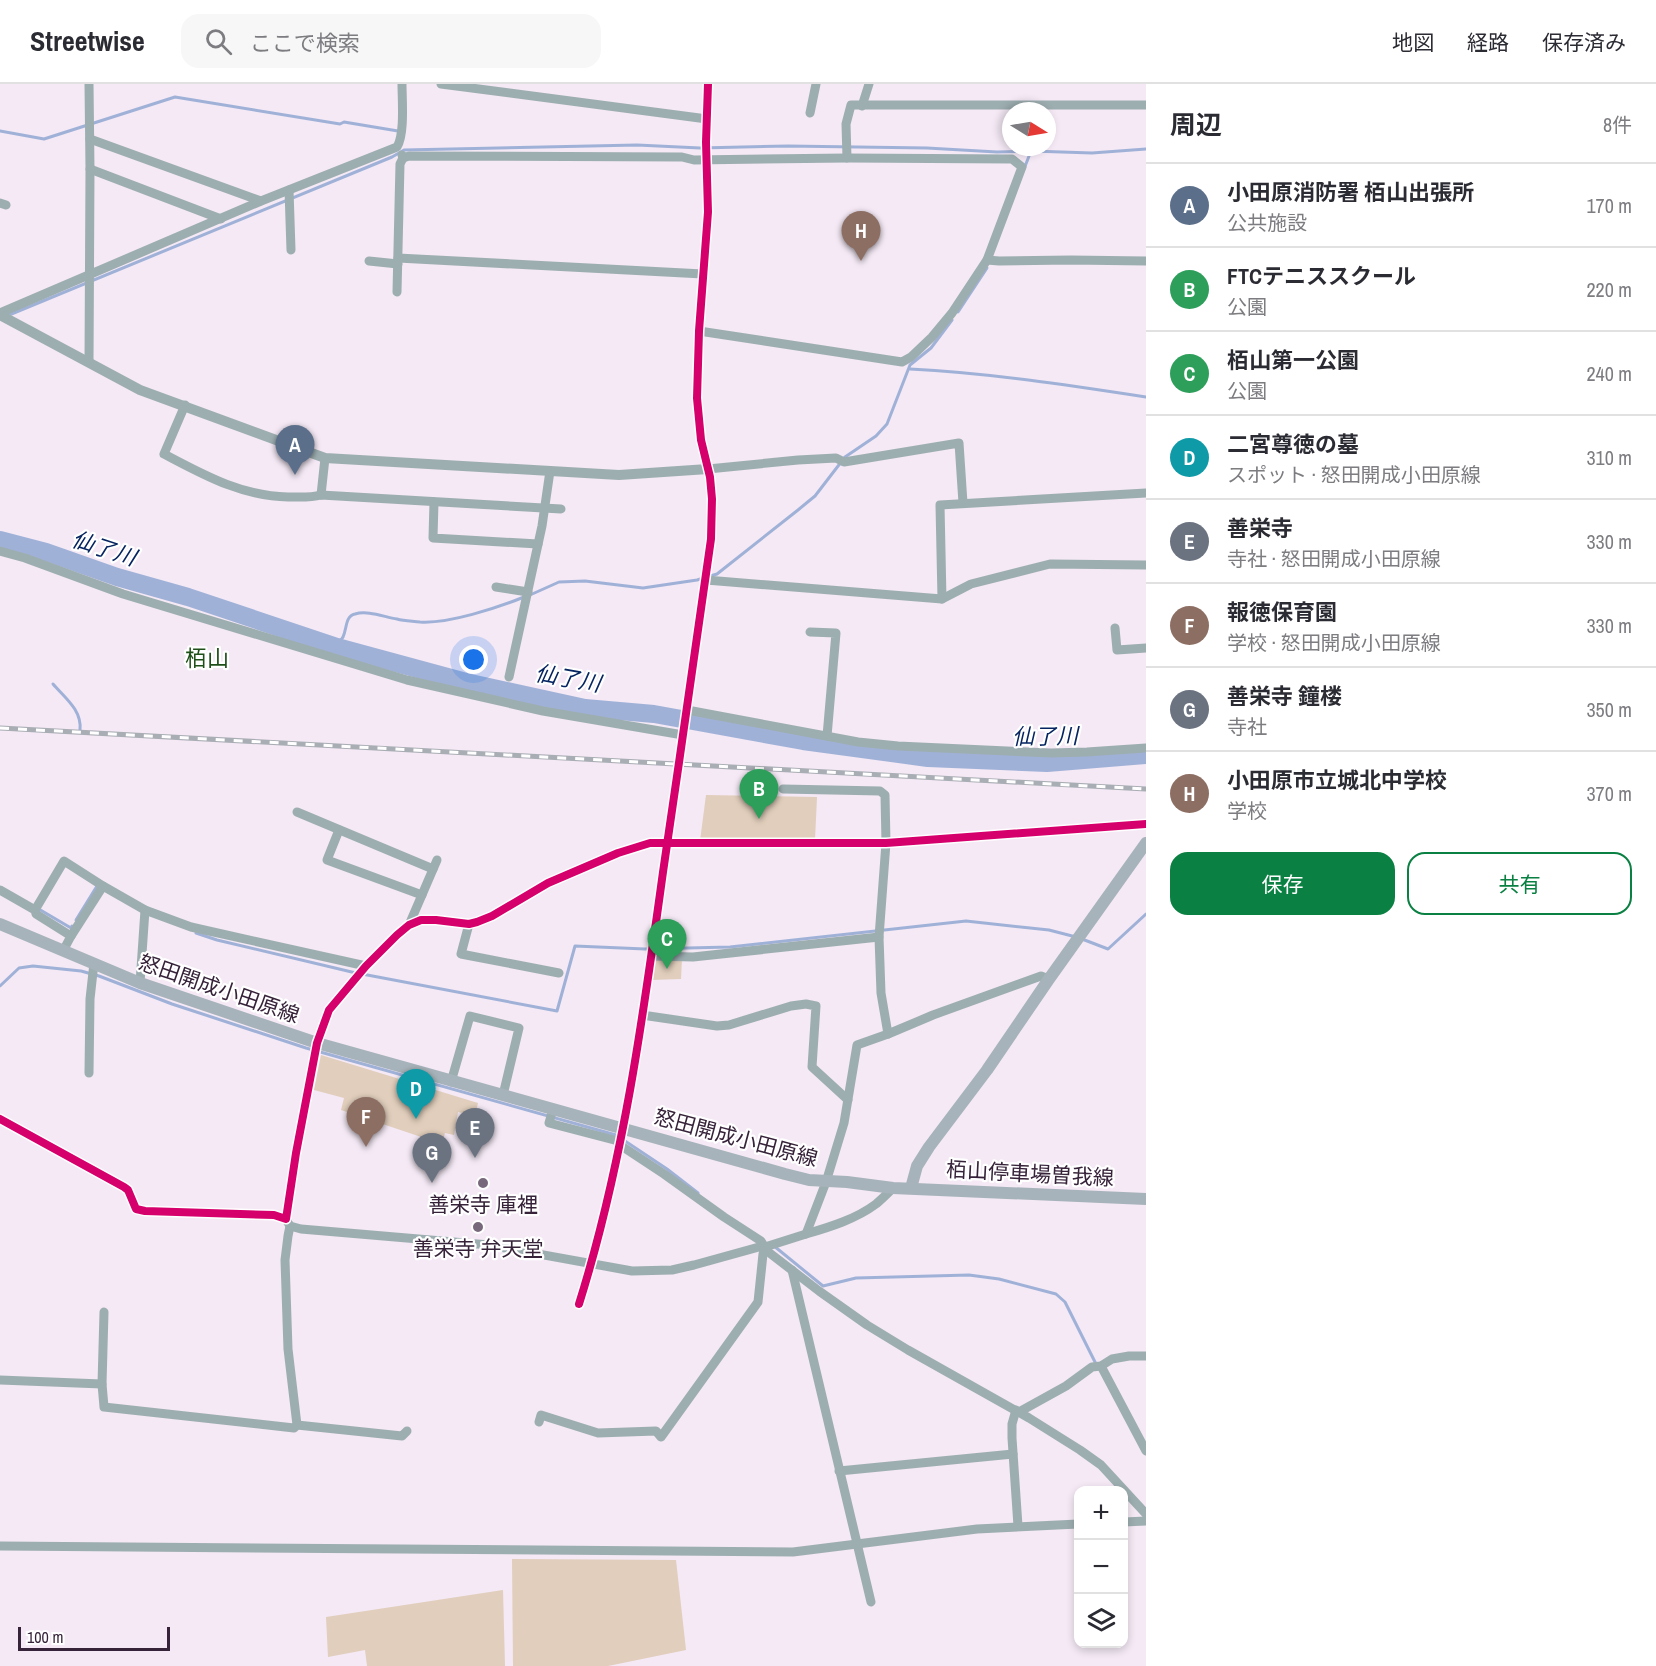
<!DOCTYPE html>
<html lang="ja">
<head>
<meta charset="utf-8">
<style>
  body { margin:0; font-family:"Archivo Narrow","Noto Sans JP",sans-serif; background:#f7f7f7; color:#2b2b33 }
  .controls { position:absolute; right:18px; bottom:18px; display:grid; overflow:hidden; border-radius:12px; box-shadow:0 3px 9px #0003 }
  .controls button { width:54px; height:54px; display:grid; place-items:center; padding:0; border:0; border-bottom:2px solid #e1e1e2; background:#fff; color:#2b2b33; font:30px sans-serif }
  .compass { position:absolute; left:1002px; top:18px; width:54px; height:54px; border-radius:50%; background:#fff; box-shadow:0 3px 9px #0003; rotate:101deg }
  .scale { position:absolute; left:18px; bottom:15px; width:152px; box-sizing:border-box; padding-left:6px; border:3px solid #362239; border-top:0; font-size:16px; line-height:21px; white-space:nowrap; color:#362239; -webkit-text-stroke:4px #fff; paint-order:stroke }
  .you { position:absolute; left:474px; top:576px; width:21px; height:21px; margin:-15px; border:4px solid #fff; border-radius:50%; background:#1a73e8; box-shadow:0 0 0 9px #1a73e833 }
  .badge { display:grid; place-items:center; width:39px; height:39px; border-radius:50%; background:#0b8043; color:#fff; font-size:20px; font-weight:700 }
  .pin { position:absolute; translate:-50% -50px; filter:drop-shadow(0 2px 3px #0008) }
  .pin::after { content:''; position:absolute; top:32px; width:21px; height:18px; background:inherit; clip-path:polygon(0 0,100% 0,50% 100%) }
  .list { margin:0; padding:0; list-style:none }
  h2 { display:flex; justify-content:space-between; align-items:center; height:78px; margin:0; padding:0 24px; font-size:26px }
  h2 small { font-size:20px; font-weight:400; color:#7c7c81 }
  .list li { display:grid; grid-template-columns:39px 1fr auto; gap:18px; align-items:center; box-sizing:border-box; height:84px; padding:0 24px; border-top:2px solid #e1e1e2 }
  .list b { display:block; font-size:22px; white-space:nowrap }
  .list p { margin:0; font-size:20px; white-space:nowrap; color:#7c7c81 }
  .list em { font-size:20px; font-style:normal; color:#7c7c81 }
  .actions { display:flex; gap:12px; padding:18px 24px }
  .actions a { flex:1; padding:14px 0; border:2px solid #0b8043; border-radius:18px; text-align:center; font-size:21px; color:#0b8043 }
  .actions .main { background:#0b8043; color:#fff }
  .icon { flex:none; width:33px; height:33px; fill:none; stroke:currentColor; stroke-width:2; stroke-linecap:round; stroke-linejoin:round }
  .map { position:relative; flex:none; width:1146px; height:1582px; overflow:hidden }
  header { display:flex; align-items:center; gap:36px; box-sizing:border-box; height:84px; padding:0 30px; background:#fff; border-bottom:2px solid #e1e1e2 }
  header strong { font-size:28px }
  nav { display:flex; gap:33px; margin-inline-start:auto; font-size:21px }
  .search { width:420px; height:54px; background:#f7f7f7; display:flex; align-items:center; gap:15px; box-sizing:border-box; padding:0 21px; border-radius:18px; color:#7c7c81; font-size:22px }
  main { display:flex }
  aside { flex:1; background:#fff }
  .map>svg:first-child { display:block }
  .green { fill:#e1cebc }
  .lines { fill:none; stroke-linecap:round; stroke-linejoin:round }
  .stream { stroke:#a0b1d8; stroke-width:3 }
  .river { stroke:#a0b1d8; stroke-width:18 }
  .minor { stroke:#9daeb1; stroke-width:9 }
  .tertiary { stroke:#9daeb1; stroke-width:10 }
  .secondary { stroke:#a7b3ba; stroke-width:12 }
  .rail-casing { stroke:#a9adb4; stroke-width:5 }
  .rail { stroke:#fff; stroke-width:3; stroke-dasharray:9; stroke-linecap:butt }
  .cycleway-casing { stroke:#fff; stroke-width:11 }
  .cycleway { stroke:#d6006c; stroke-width:8 }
  .poi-dot { fill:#78687b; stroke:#fff; stroke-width:2 }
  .labels { text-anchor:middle; stroke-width:4.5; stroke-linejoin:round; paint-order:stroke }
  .street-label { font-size:21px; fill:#362239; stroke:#fff }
  .poi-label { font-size:21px; fill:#362239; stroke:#fff }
  .water-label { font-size:22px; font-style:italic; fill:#052460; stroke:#fff }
  .neighbourhood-label { font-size:22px; fill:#1e4f18; stroke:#fff }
</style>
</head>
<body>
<header>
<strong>Streetwise</strong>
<div class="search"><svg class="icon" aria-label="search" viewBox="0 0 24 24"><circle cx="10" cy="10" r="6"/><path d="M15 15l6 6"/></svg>ここで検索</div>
<nav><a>地図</a><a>経路</a><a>保存済み</a></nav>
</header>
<main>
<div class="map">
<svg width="1146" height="1582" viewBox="0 0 1146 1582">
  <rect width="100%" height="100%" fill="#f4e9f5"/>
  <g class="green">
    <path d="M706,711L817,713L815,756L700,757Z"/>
    <path d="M653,874H682L681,895L650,896Z"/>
    <path d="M321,971L478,1019L475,1032L458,1028L454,1051L445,1049L442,1060L341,1026L344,1014L314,1006Z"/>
    <path d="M512,1475L676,1476L686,1566L608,1582H513Z"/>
    <path d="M503,1506L505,1582H367L365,1566L328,1573L326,1533Z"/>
  </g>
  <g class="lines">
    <g class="stream">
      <path d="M0,47L44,55L175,13L340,40L344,38L398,47"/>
      <path d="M1024,85L1031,67"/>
      <path d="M958,228L987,184"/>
      <path d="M9,231L392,73L404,66L637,61L700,64L788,62L927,64L997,68L1031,67L1092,69L1146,65"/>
      <path d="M910,285C989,289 1068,301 1146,313"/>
      <path d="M530,511L559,498L585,497L643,504L697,496L717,490L798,426L815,412L845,373L876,352L887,340L910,281L931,264L952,236"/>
      <path d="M333,562C337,559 341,557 343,553C347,545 345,532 355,530C368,526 384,533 397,535C404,537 412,537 420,538C448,540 497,524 524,513"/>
      <path d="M53,600C65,614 82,626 80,646"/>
      <path d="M37,824L71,844L72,842"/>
      <path d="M76,836L97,802L98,803"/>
      <path d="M196,849L217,856L356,889"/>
      <path d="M1082,855L1108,865L1146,830"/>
      <path d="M362,890L557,927L575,862L645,865L730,863L966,837L1049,846L1076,853"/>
      <path d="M0,902L19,884L33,882L81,887L99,892L172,920L306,964L616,1051L667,1085L698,1109"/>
      <path d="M774,1162L823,1202L856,1194L969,1191L999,1195L1056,1210L1065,1218L1096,1280"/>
    </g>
    <path class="river" d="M0,456L46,468L117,493L188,513L337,563L466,598L585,624L654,630L803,657L928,674L1047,679L1146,671"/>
    <g class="minor">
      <path d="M89,0L90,85L89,278"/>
      <path d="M441,0L707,35"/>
      <path d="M862,22L869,0"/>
      <path d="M810,29L816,0"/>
      <path d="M90,55L261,117"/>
      <path d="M403,74L409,72L682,73L694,76L847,74L1012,75L1022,83L987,176L952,229L932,253L911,273L902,278L699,247"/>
      <path d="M847,74L846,40L851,21H1146"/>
      <path d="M90,85L221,135"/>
      <path d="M289,106L291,166"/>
      <path d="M0,119L6,121"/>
      <path d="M398,174L703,190"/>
      <path d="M987,176L999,177L1071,176L1146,177"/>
      <path d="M369,177L398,180"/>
      <path d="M397,208L400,80L403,74L402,71"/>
      <path d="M0,229L261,117L397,63C405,50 402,16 402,0"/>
      <path d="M185,321L164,370C204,391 241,412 288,413C299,413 310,414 321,411L561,425"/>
      <path d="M708,385L798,376L836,374L844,378L959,359L963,419"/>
      <path d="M321,411L325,374"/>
      <path d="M434,418L433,454L538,460"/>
      <path d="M0,467L25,474L123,510L407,596L543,627L683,651"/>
      <path d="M706,496L942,515L971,500L1050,480L1146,481"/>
      <path d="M496,503L528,508"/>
      <path d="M942,515L940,421L1146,409"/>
      <path d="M1115,544L1117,566L1146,564"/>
      <path d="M810,548L836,549L827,652"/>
      <path d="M509,593L542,442L550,387"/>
      <path d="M687,626L858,658L898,662L1051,669L1087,668L1146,664"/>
      <path d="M297,728L433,785"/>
      <path d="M339,746L327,776L422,811"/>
      <path d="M0,806L35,826L36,830L71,852L63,867"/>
      <path d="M35,826L64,777L103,802L145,826L191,843L366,882"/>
      <path d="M469,840L461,870L559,889"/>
      <path d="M409,841L437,776"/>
      <path d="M71,852L103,802"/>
      <path d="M879,853L881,909L888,950L933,931L1041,892L1049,895"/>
      <path d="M652,872L693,873L879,853L886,759L885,711L880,707L783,705"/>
      <path d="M140,899L145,826"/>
      <path d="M642,931L717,942L729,941L791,922L806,920L816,922L812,983L848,1016"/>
      <path d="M89,989L90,915L94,879"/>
      <path d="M451,998L470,932L519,944L503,1011"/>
      <path d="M553,1025L549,1039L618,1057L620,1061L664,1090L724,1133L761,1157L767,1167L819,1207L867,1241L908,1266L1029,1334L1080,1366L1101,1381L1146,1430"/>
      <path d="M0,1035L124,1103L128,1106L136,1125L145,1127L274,1131L286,1135L296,1069L317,959L329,926L366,882L397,851L409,841L421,836H436L469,840L477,838L492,832L548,799L618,769L650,759H886L1146,740"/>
      <path d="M290,1142L301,1145L489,1161L632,1187L672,1186L694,1181L759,1163H765L806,1150L826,1098L844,1039L857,961L888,950"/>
      <path d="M806,1150C830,1143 856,1135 876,1120C882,1115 888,1109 893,1104"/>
      <path d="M792,1186L871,1518"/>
      <path d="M579,1220C623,1080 643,934 663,788C679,677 696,566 711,455L712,415L710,393L701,356L697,314L699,247L708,128L706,58L708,0"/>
      <path d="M104,1228L102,1300L104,1323L294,1344L297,1341L288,1265L285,1176L288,1152L290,1142L287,1137"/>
      <path d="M1101,1282L1146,1367"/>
      <path d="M0,1296L102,1300"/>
      <path d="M1016,1326L1012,1340V1354L1018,1442"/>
      <path d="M1019,1328L1066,1302L1092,1283L1101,1282L1112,1275L1129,1272H1146"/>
      <path d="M539,1338L541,1331L598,1349L656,1347L661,1353L758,1218L763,1170L765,1163"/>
      <path d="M297,1341L402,1352L407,1347"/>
      <path d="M839,1387L1013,1370"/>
      <path d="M1124,1438L1146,1437"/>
      <path d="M0,1462L793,1468L977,1445L1078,1440"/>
    </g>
    <path class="tertiary" d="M0,231L140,306L325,374L619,391L708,385"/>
    <g class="secondary">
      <path d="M0,840L140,899L317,959L785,1090L809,1096L847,1098L893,1104L1146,1115"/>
      <path d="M911,1104L917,1082L929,1063L987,986L1049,895L1146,759"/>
    </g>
    <g class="rail-casing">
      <path id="rail" d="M0,644L1146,705"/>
    </g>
    <use href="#rail" class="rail"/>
    <g class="cycleway-casing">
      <g id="cycleway">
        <path d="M0,1035L124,1103L128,1106L136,1125L145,1127L274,1131L286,1135L296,1069L317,959L329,926L366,882L397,851L409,841L421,836H436L469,840L477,838L492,832L548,799L618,769L650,759H886L1146,740"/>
        <path d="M579,1220C623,1080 643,934 663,788C679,677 696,566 711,455L712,415L710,393L701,356L697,314L699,247L708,128L706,58L708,0"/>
      </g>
    </g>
    <use href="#cycleway" class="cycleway"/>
  </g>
  <g class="poi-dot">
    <circle cx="483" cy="1099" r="6"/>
    <circle cx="478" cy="1143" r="6"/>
  </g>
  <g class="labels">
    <g class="street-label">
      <text transform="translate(219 905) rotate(19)" y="7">怒田開成小田原線</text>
      <text transform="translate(736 1054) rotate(15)" y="7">怒田開成小田原線</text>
      <text transform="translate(1030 1090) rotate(3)" y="7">栢山停車場曽我線</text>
    </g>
    <g class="poi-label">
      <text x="483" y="1128">善栄寺 庫裡</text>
      <text x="478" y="1172">善栄寺 弁天堂</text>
    </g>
    <g class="water-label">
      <text transform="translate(104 464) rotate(18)" y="8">仙了川</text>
      <text transform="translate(568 594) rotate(10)" y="8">仙了川</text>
      <text transform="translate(1045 652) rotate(-1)" y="8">仙了川</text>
    </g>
    <g class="neighbourhood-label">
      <text x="207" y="582">栢山</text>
    </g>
  </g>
</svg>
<div class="controls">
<button>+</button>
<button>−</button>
<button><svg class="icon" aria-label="layers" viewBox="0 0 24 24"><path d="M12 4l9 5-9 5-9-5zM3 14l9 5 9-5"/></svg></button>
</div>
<svg class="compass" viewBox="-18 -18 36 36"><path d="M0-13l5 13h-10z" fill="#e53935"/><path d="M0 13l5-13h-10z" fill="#7c7c81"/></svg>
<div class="scale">100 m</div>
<div class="you"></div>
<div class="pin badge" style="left:295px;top:391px;background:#5c6f8a">A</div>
<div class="pin badge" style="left:759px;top:735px;background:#2e9e5b">B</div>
<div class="pin badge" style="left:667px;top:885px;background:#2e9e5b">C</div>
<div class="pin badge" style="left:416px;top:1035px;background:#0f9aa8">D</div>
<div class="pin badge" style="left:475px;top:1074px;background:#6b7280">E</div>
<div class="pin badge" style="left:366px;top:1063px;background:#8d6e63">F</div>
<div class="pin badge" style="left:432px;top:1099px;background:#6b7280">G</div>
<div class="pin badge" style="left:861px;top:177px;background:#8d6e63">H</div>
</div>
<aside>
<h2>周辺<small>8件</small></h2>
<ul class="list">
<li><span class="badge" style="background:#5c6f8a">A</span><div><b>小田原消防署 栢山出張所</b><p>公共施設</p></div><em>170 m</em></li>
<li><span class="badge" style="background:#2e9e5b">B</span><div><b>FTCテニススクール</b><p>公園</p></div><em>220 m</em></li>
<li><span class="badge" style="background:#2e9e5b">C</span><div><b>栢山第一公園</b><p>公園</p></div><em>240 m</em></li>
<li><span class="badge" style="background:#0f9aa8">D</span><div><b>二宮尊徳の墓</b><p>スポット · 怒田開成小田原線</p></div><em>310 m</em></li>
<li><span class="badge" style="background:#6b7280">E</span><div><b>善栄寺</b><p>寺社 · 怒田開成小田原線</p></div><em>330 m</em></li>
<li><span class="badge" style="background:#8d6e63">F</span><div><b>報徳保育園</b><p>学校 · 怒田開成小田原線</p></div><em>330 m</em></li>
<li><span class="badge" style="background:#6b7280">G</span><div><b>善栄寺 鐘楼</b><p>寺社</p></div><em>350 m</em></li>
<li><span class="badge" style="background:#8d6e63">H</span><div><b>小田原市立城北中学校</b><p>学校</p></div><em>370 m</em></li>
</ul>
<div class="actions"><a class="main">保存</a><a>共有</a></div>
</aside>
</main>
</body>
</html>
